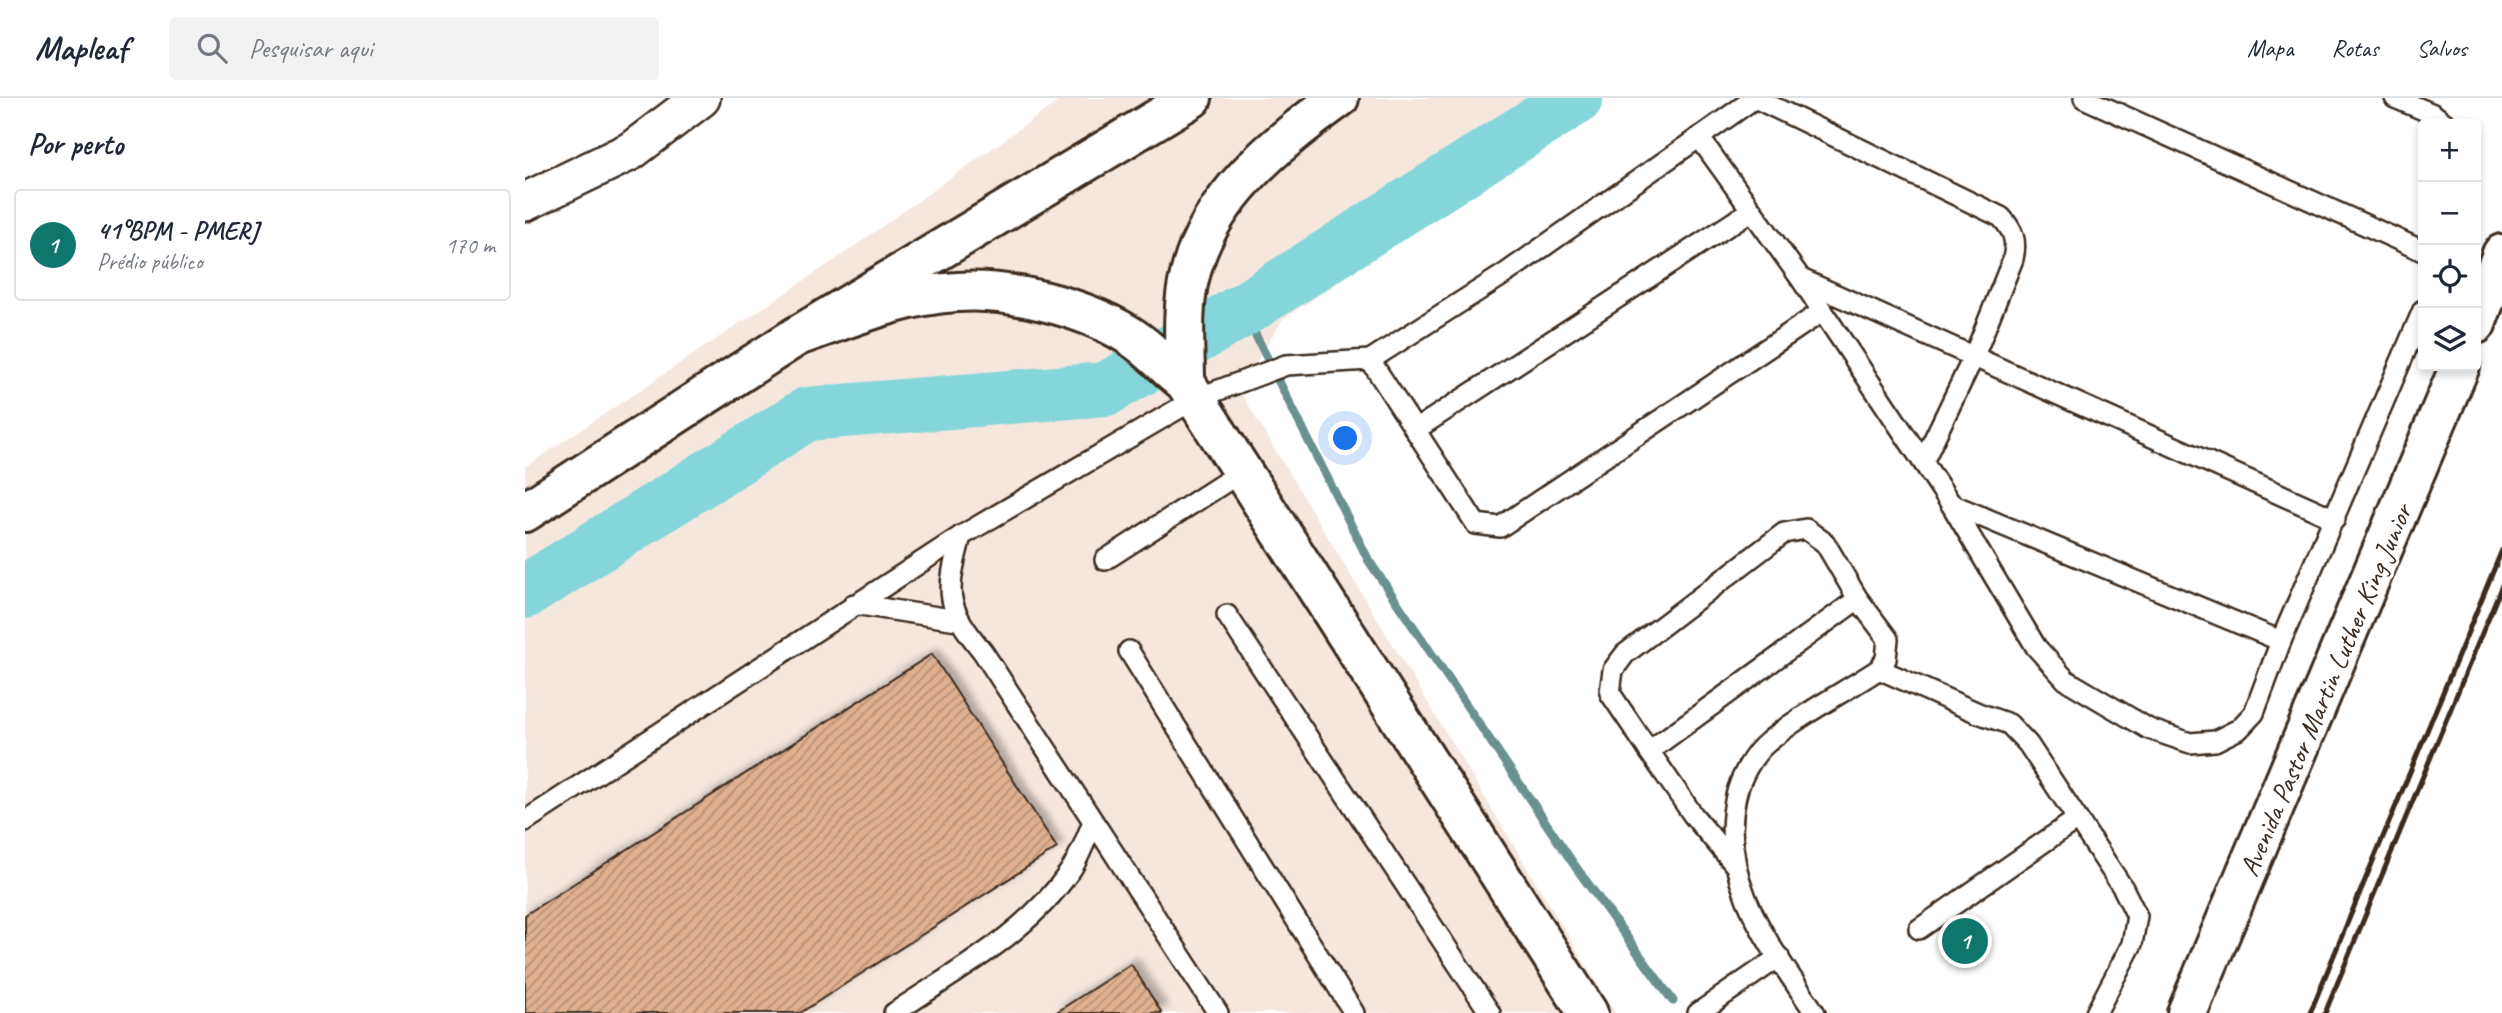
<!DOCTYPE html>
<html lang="pt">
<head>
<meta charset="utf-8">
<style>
  body { margin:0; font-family:Caveat,sans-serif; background:#f2f2f3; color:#1f2937 }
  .controls { position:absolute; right:21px; top:21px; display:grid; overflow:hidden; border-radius:7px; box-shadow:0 4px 10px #0003 }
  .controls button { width:63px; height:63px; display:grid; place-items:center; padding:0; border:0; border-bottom:2px solid #e0e1e3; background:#fff; color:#1f2937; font:35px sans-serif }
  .you { position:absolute; left:821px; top:341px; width:24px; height:24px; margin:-18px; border:5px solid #fff; border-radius:50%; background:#1a73e8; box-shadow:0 0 0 10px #1a73e833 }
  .badge { display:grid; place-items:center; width:46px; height:46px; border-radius:50%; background:#0f766e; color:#fff; font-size:23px; font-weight:700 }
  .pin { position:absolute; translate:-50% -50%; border:4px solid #fff; box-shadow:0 2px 7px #0006 }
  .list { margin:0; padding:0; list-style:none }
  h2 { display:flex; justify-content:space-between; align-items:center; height:91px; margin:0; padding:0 28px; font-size:30px }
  h2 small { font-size:23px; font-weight:400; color:#747a83 }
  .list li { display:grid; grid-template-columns:46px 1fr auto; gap:21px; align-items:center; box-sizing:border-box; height:112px; margin:0 14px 14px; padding:0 14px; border:2px solid #e0e1e3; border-radius:7px }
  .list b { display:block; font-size:26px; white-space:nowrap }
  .list p { margin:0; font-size:23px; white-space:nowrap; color:#747a83 }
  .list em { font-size:23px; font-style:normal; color:#747a83 }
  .icon { flex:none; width:38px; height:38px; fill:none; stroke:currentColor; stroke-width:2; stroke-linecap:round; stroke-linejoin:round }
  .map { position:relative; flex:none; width:1977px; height:915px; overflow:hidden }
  header { display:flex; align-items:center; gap:42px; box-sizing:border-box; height:98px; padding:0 35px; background:#fff; border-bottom:2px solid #e0e1e3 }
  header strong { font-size:33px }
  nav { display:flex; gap:38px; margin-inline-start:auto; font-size:24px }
  .search { width:490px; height:63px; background:#f2f2f3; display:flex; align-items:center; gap:18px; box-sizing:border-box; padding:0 24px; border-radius:7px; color:#747a83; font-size:26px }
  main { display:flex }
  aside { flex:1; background:#fff }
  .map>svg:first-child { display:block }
  .built { fill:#f5e7de }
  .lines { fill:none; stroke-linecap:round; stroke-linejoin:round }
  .stream { stroke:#67918f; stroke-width:9 }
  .river { stroke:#85d6db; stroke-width:54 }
  .building { fill:url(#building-hatch); stroke:#3b2a1e; stroke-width:2; filter:url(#shadow) }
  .lane-casing { stroke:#3b2a1e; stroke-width:24 }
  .street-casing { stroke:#3b2a1e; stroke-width:42 }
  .secondary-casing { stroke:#3b2a1e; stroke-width:44 }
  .primary-casing { stroke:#3b2a1e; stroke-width:44 }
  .lane { stroke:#fff; stroke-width:19 }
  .street { stroke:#fff; stroke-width:37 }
  .secondary { stroke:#fff; stroke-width:38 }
  .primary { stroke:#fff; stroke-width:38 }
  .rail { stroke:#3b2a1e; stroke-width:5 }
  .labels { text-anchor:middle; stroke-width:6; stroke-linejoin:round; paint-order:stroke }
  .street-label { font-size:28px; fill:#3b2a1e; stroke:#fff }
</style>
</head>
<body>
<header>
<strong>Mapleaf</strong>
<div class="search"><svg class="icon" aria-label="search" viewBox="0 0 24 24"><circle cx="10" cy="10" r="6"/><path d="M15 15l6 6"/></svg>Pesquisar aqui</div>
<nav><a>Mapa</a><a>Rotas</a><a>Salvos</a></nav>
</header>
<main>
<aside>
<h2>Por perto<small></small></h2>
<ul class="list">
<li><span class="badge">1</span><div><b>41°BPM - PMERJ</b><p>Prédio público</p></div><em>170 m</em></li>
</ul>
</aside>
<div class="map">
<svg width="1977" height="915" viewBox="0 0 1977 915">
  <defs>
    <pattern id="building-hatch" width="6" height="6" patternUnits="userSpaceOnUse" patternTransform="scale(1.75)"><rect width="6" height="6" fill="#dfb090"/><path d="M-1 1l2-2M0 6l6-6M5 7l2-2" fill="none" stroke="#b68f75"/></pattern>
    <filter id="shadow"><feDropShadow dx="6" dy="-6" stdDeviation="3.5" flood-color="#0004"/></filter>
  </defs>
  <rect width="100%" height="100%" fill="#fff"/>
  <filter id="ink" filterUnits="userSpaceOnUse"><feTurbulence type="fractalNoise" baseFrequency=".0143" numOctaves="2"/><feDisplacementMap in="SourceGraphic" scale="14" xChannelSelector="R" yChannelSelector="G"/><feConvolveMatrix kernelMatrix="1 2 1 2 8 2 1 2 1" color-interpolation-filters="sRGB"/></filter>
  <g filter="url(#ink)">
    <path class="built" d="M538,0H1033L1051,26L758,221L714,292L1090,915H0V369L313,160Z"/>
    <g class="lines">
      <path class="stream" d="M718,212L844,463L1050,768L1148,903"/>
      <path class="river" d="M0,494L282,316L581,291L718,212L1051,0"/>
    </g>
    <g class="building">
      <path d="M407,556L532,750L275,915H0V817Z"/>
      <path d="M606,866L637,915H530Z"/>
    </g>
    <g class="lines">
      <g class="lane-casing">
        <g id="lane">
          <path d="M1230,0L1476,119C1489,133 1492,143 1488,161L1449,258L1398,364"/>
          <path d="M1559,0L1898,153"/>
          <path d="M1870,0L1908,16L1921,26"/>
          <path d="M1174,39L1276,181L1426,406L1511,549L1541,582L1624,631L1665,645L1690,643L1714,631L1729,615L1756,543L1898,212"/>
          <path d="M1276,181L1810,421"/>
          <path d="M845,262L951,426L975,429L1298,213"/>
          <path d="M890,332L1227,112"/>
          <path d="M1426,406L1756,543"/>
          <path d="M580,462L716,374"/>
          <path d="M329,506L432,522"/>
          <path d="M702,517L965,915"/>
          <path d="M604,553L829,915"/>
          <path d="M1354,571L1453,615L1484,626L1503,646L1598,790L1612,818L1607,846L1571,915"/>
          <path d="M1124,653L1085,595L1088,572L1100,556L1259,435L1281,431L1300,445L1333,501"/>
          <path d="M0,723L436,438"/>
          <path d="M1210,767L1168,717L1124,653L1333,501L1363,541L1361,561L1354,571C1318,595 1276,616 1243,644C1228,656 1215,680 1211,698C1192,783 1246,848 1290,915"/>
          <path d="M1394,831L1552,721"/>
          <path d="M369,915C431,873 502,836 545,773C555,759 561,740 568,724"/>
          <path d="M693,915L458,554C419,506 421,496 436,438L670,301L761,267L845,262L981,175L1230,0"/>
          <path d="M1173,915L1254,859"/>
        </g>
      </g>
      <g class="street-casing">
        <path id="street" d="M0,104L106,53L176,0"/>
      </g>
      <g class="secondary-casing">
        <g id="secondary">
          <path d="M272,238C324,220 377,197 432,194C483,190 558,209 602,236C623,248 640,269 660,284L1063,915"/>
          <path d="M660,284C660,250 656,210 665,177C684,98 751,46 814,0"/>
          <path d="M0,414L272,238L667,0"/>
        </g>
      </g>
      <g class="primary-casing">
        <g id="primary">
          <path d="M1951,226L1977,156"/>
          <path d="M1662,915L1935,268"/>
        </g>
      </g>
      <use href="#lane" class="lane"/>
      <use href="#street" class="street"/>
      <use href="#secondary" class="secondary"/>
      <use href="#primary" class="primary"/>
      <g class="rail">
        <path d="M1785,915L1977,452"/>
        <path d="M1800,915L1977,487"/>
      </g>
    </g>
  </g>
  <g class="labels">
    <g class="street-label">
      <text transform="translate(1800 592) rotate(-67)" y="10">Avenida Pastor Martin Luther King Junior</text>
    </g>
  </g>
</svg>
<div class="controls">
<button>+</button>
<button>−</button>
<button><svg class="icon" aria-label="locate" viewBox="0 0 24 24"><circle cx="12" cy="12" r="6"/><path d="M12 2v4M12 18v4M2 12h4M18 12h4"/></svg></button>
<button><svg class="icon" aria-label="layers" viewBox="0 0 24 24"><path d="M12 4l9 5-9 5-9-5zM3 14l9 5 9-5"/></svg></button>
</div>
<div class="you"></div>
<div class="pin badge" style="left:1440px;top:843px">1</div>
</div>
</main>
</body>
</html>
